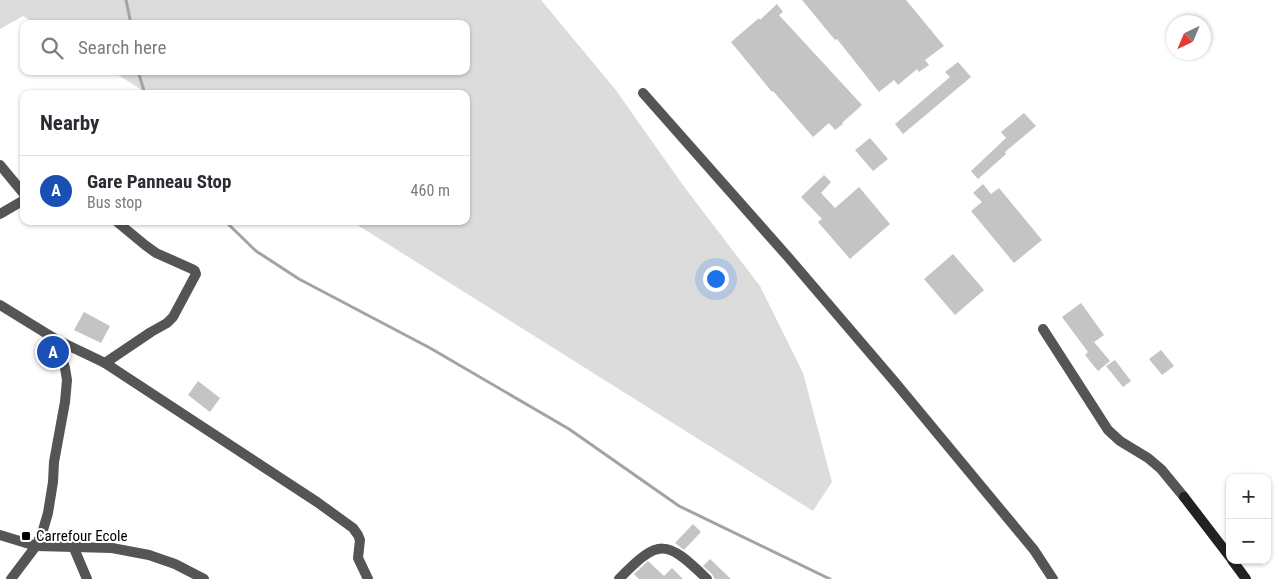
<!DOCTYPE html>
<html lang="en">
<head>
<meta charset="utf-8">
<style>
  body { margin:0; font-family:"Roboto Condensed",sans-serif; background:#f7f7f7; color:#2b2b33 }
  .controls { position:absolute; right:15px; bottom:15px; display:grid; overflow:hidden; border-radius:10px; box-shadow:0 1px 4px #0004 }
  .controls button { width:45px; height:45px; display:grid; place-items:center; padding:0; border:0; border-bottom:1px solid #e1e1e2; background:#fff; color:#2b2b33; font:25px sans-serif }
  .compass { position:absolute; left:1166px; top:15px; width:45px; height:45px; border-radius:50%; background:#fff; box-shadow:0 1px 4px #0004; rotate:224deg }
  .you { position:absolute; left:715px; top:278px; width:18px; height:18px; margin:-12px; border:4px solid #fff; border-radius:50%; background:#1a73e8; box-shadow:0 0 0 8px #1a73e833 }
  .badge { display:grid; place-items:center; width:32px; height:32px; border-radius:50%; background:#000; color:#fff; font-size:16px; font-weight:700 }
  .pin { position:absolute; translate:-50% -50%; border:2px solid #fff; box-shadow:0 1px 5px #0006 }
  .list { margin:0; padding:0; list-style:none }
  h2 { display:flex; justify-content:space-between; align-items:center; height:65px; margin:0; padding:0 20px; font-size:21px }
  h2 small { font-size:16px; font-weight:400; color:#7c7c81 }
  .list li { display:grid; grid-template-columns:32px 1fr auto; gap:15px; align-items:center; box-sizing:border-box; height:70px; padding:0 20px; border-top:1px solid #e1e1e2 }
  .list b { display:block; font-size:19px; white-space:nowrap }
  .list p { margin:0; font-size:16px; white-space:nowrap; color:#7c7c81 }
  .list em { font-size:16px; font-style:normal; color:#7c7c81 }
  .icon { flex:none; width:28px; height:28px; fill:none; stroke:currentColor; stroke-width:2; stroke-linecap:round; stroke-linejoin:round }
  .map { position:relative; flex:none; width:1286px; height:579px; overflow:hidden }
  .search { position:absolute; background:#fff; box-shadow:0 1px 4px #0004; left:20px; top:20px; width:450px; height:55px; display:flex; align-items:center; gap:12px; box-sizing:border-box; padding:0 18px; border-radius:10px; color:#7c7c81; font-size:19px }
  .panel { position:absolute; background:#fff; box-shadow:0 1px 4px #0004; left:20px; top:90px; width:450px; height:135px; border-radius:10px }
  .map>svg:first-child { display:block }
  .green { fill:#dcdcdc }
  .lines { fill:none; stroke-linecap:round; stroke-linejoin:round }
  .stream { stroke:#a3a3a3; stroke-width:3 }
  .building { fill:#c4c4c4 }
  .street { stroke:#555; stroke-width:10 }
  .secondary { stroke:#222; stroke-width:10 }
  .poi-dot { fill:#000; stroke:#fff; stroke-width:2 }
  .labels { text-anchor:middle; stroke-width:4; stroke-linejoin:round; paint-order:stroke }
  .poi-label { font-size:15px; fill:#000; stroke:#fff; text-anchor:start }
</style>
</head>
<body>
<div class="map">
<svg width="1286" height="579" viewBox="0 0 1286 579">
  <rect width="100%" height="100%" fill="#fff"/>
  <path class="green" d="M0,0H541L615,89L685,188L760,286L803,373L832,482L813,511L351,221H466V94H148L112,71H466V24H36L23,16L0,29Z"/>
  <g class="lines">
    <g class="stream">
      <path d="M126,0L131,24"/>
      <path d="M138,71L145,94"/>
      <path d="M225,221L256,251L299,279L430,348L569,429L679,506L830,579"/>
    </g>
  </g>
  <g class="building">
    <path d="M802,0H906L944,46L925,60L929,65L919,72L917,69L898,85L894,80L879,92L837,39L835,40Z"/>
    <path d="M777,4L783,12L779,15L862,105L842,123L843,124L835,130L829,123L813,137L773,91L772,92L731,42L759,18L760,20Z"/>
    <path d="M958,62L971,77L903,134L895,124L950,77L945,72Z"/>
    <path d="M1024,113L1036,126L1005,152L1006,154L978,179L971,171L1006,138L1001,132Z"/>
    <path d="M870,138L888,159L873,171L855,150Z"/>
    <path d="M824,175L831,182L821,193L835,208L859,187L890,224L850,259L818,222L822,219L801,197Z"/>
    <path d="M983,184L991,194L999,188L1042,240L1014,263L971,211L982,202L973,193Z"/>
    <path d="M953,254L984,290L955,315L924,279Z"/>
    <path d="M1081,303L1104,335L1094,342L1110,361L1098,371L1085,355L1088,352L1062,317Z"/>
    <path d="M84,312L110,326L101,343L74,330Z"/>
    <path d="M1161,350L1174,366L1162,375L1149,359Z"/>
    <path d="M1115,360L1131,381L1123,387L1106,366Z"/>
    <path d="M198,381L220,398L210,412L188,395Z"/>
    <path d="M693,524L701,532L684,550L675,543Z"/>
    <path d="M710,559L731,579H715L714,578L712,574L703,566Z"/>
    <path d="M648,561L664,576L672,568L683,579H639L634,574Z"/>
  </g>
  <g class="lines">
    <g class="street">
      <path d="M643,93L788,257L894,381L1034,550L1053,579"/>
      <path d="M0,165L24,194"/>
      <path d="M0,214L24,200"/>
      <path d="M0,305L57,340L105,363L317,502L353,528L358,535L360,540L358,558L368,579"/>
      <path d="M1043,329L1108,430L1120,441L1148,458L1161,469L1184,497"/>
      <path d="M105,363L151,332L167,323L173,317L196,274L195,271L192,269L156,253L145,245L116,221"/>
      <path d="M0,535L36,546L112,548L149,555L175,564L204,579"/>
      <path d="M73,546L87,579"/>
      <path d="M11,579L36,546L43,530L48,513L53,482L54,462L65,402L67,380L65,368L57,340"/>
      <path d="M619,579C659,538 666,539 707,579"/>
    </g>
    <g class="secondary">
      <path d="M1184,497L1230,557"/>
      <path d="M1232,560L1246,579"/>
    </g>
  </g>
  <rect class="poi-dot" x="21" y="531" width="10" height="10" rx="2.5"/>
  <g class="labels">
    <g class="poi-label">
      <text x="36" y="541">Carrefour Ecole</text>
    </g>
  </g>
</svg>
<div class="controls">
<button>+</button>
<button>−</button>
</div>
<svg class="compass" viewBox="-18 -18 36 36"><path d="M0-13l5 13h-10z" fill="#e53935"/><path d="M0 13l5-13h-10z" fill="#7c7c81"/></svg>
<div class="you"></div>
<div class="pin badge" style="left:53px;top:352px;background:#1a4fb4">A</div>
<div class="search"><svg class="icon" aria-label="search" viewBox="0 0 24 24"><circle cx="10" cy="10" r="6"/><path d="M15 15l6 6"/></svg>Search here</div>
<section class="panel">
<h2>Nearby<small></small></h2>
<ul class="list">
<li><span class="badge" style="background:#1a4fb4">A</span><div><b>Gare Panneau Stop</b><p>Bus stop</p></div><em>460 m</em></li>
</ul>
</section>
</div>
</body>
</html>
